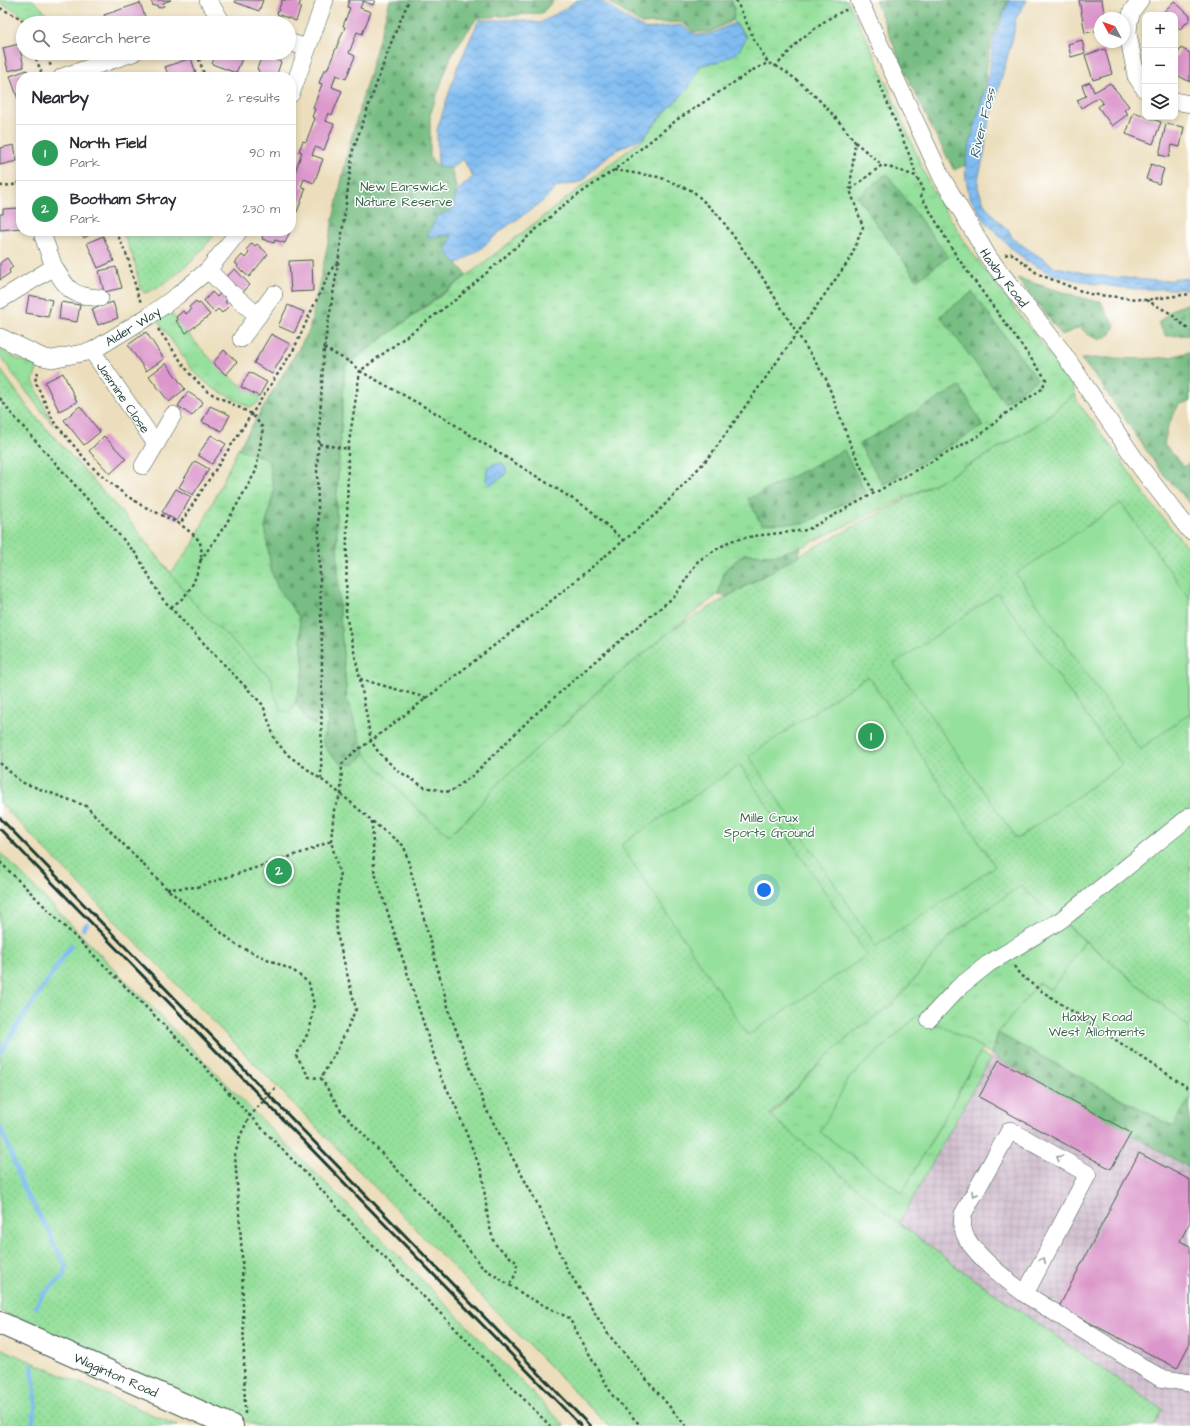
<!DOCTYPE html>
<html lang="en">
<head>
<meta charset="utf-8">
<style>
  body { margin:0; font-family:"Architects Daughter",sans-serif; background:#f7f7f7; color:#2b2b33 }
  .controls { position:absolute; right:12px; top:12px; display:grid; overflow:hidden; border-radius:8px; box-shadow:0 2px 6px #0003 }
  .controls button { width:36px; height:36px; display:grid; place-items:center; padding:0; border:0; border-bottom:1px solid #e1e1e2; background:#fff; color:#2b2b33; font:20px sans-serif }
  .compass { position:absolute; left:1094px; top:12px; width:36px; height:36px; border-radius:50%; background:#fff; box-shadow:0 2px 6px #0003; rotate:311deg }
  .you { position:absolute; left:764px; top:890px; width:14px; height:14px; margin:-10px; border:3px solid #fff; border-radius:50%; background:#1a73e8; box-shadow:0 0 0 6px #1a73e833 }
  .badge { display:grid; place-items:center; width:26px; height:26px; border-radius:50%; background:#ea580c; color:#fff; font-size:13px; font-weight:700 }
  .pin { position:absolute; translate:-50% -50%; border:2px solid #fff; box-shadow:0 1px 4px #0006 }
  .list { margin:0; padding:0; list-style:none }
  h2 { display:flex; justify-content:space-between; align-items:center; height:52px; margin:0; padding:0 16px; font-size:17px }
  h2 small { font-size:13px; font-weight:400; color:#7c7c81 }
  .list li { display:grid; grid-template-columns:26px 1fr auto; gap:12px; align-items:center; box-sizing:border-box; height:56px; padding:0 16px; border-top:1px solid #e1e1e2 }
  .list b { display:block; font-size:15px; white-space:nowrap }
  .list p { margin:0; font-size:13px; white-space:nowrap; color:#7c7c81 }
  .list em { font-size:13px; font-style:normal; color:#7c7c81 }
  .icon { flex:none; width:22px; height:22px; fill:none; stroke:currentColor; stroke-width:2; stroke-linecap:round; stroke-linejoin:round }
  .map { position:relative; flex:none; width:1190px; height:1426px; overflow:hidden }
  .search { position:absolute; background:#fff; box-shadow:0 2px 6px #0003; left:16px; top:16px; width:280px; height:44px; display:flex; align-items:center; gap:10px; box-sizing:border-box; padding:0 14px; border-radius:22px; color:#7c7c81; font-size:15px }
  .panel { position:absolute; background:#fff; box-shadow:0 2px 6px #0003; left:16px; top:72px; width:280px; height:164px; border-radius:16px }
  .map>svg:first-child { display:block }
  .industrial { fill:url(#industrial-grid) }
  .grass { fill:url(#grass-tufts); stroke:#5a8e68 }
  .forest { fill:url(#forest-firs); stroke:#4c7e5c }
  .park { fill:url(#park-dots); stroke:#5a8e68 }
  .garden { fill:#95e09c; stroke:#5a8e68 }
  .water { fill:url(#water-waves); stroke:#4f7c92 }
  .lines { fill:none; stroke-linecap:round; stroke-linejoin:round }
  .stream { stroke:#7fbbf1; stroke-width:4.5 }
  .building { fill:#db97cb }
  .minor-casing { stroke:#3e5548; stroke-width:18 }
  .major-casing { stroke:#3e5548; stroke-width:24 }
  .path { stroke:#3e5548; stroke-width:2.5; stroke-dasharray:3 3; stroke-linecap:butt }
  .minor { stroke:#fff; stroke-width:17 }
  .major { stroke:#fff; stroke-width:22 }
  .rail { stroke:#1f3d34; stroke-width:3 }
  .oneway { stroke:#8f9e9a }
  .labels { text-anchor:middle; stroke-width:3; stroke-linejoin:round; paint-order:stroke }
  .park-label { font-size:13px; fill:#3c664e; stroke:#fff }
  .street-label { font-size:13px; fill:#1f3d34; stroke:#fff }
  .water-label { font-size:14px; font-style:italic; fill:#3c636d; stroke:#fff }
</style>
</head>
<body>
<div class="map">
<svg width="1190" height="1426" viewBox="0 0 1190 1426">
  <defs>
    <pattern id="industrial-grid" width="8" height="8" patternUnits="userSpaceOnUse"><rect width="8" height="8" fill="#d0bdce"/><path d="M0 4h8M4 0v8" fill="none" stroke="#b2a3b2"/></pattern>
    <pattern id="grass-tufts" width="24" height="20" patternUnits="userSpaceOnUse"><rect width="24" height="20" fill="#95e09c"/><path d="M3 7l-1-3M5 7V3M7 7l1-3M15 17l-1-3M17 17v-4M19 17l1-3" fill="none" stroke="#80c187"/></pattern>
    <pattern id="forest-firs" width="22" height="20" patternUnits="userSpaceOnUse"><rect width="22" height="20" fill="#78be84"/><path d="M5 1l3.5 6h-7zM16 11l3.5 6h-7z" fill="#629c6d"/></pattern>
    <pattern id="park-dots" width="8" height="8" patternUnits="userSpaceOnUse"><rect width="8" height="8" fill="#95e09c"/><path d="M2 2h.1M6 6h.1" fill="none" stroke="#80c187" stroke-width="1.8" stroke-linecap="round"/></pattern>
    <pattern id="water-waves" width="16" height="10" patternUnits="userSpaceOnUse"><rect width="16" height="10" fill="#7fbbf1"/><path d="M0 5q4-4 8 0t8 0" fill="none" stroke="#6799c4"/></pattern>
  </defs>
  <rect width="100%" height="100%" fill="#fff"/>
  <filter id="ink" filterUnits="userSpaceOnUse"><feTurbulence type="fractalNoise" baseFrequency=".025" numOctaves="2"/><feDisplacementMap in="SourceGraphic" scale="8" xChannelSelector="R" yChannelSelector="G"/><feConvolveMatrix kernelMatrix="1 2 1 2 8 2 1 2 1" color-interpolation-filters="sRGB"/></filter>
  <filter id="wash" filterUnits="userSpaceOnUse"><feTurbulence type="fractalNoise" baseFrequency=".012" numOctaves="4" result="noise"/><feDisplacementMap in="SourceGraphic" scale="16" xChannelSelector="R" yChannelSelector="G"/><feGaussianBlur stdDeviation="0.9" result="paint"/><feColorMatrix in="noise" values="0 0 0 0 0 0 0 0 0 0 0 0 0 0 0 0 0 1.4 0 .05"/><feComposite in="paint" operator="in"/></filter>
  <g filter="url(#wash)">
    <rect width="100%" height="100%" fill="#ecdebc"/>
    <path class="industrial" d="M992,1054L999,1060L1190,1168V1426H1154L1162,1410L958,1268L899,1223Z"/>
    <g class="grass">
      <path d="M0,0H33L48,15L50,23H29L20,13L0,3Z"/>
      <path d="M731,0H847L872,50L930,186L972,253L1071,382L1075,394L1035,426L954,474L801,547L776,555L744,554L725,570L718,594L676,627L599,690L471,815L449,835L714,1059L771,1116L820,1062L858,1029L895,1002L952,934L1020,885L1085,941L1051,990L1039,983L998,1033L992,1054L919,1014L902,1193L980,1053L990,1059L899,1223L958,1268L1162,1410L1154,1426L0,803V369L29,409L130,522L171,573L193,544L238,449L263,457L269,462L274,491L265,528L293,609L299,617L304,670L295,704L365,753L347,700L339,606L336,505L345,366L450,289L644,138L662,115L687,90L701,64L719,62L747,37L733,20L734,7Z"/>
      <path d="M170,312C189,335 213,365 237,382C244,388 253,392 261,397C259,402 256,406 249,407L211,387L193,371L158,321Z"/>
      <path d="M0,350L17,359L38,366L33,381L53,425L18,381L0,355Z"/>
    </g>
    <g class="forest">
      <path d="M390,0H554L542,13L477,18L452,53L430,115V157L438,167L451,168L457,191L452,211L437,216L428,237L453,235L457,264L467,275L345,366L336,505L339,606L347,700L365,753L356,764H342L330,754L322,741L329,718L320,714L318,721L315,725L306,720L299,708L295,704L304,670L299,617L278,589L271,570L265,528L274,491L269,463L263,457L238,449L309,331L349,146Z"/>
      <path d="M606,0H731L734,7L733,20L710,32H694L681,22L641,24Z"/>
      <path d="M875,0H1008L991,41L981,104L965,165L954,170L934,132L904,70Z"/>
      <path d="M887,174L948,257L917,280L857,197Z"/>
      <path d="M1017,278L1089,300L1101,301L1105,311L1115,325L1111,334L1100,340L1087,334L1080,327L1062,335Z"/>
      <path d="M972,292L1037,379L1005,403L940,316Z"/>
      <path d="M1190,303V335L1166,336L1158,323L1173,309Z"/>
      <path d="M1190,352V402L1179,404L1168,426L1164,444L1184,467L1190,461V504L1159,469L1101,384L1081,359C1110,356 1139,361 1169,357C1176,356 1183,353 1190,352Z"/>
      <path d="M960,386L983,426L883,485L859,444Z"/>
      <path d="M844,450L865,492L806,523L761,524L748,499Z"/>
      <path d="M801,547L798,556L726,597L718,594L725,570L744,554L776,555Z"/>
      <path d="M998,1033L1172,1126L1190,1098V1168L999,1060L992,1054Z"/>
    </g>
    <g class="park">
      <path d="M122,231H217C204,250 167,288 144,293L140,287L134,259Z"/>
      <path d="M0,369L29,409L130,522L198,608L272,679L273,690L281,710L289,712L295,704L299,708L306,720L315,725C319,720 319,714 322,709L329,718L322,741L330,754L342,764H356L365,753L415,807L449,835L471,816L493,788L572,717L599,690L676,627L798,556L975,462L1037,425L1075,394L1077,401L1108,442L1150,502L1190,551V1028L1020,886L952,934L895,1002L858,1029L820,1062L770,1115L899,1223L958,1268L1162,1410L1154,1426H608L0,803Z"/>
      <path d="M0,852L254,1112L384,1241L565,1426H257L0,1311Z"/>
      <path d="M0,1348L178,1426H0Z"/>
    </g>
    <g class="garden">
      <path d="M1121,503L1190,599V713L1140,749L1016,574Z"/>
      <path d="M998,593L1122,765L1017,839L894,664Z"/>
      <path d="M868,676L995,866L876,946L749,756Z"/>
      <path d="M740,765L867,955L748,1035L621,845Z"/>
      <path d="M1085,941L1190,1028V1098L1173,1126L998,1033L1039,983L1051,990Z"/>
      <path d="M919,1014L983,1048L902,1193L820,1132L849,1078Z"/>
    </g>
    <g class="water">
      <path d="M577,0H599L605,3L624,17L645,29L681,25L696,35L710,34L734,23L747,37L738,52L719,62L701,65L687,90L662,115L644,137L611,153L592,170L583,181L557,187L542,202L503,229L479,250L457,264L446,251L452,235L427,237L437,216L452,210L457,191L473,177L463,159L451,168L438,167L437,130L457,68L479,20H518L540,23L566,8Z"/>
      <path d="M1009,0H1027L1015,20L1014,33L986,134L985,149L978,180V187L982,199L987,208L1001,224L1008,229L1013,239L1055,267L1100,276L1158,281L1174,280L1175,278L1190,279V289H1133L1095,284L1051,274L1027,261L1012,249L983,219L969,196L966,179L965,165L969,147L989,75L993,41Z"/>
      <path d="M502,463L505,467L507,472L503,477L489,485L486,480L487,468L493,464Z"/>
    </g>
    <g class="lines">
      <g class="stream">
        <path d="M83,929L87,924"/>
        <path d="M0,1052L71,945"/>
        <path d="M0,1127L9,1148L25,1192L35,1207L43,1223L49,1230L53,1243L66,1266L64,1276L42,1295L36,1307"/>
        <path d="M32,1426L35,1408V1392L32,1366"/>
      </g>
    </g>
    <g id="blocks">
      <g class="building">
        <path d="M151,0H171L163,3L164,6L158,8L157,5L153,6Z"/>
        <path d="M235,0H263L259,11L235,2Z"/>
        <path d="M282,0H301L299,6L301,7L296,21L277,14Z"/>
        <path d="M349,0H375L373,5L363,1L360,8L371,12L362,34L357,32L349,53L355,56L346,79L336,75L332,87L342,91L332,115L328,113L325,121L334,124L324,150L315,147L312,155L323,159L314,183L304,179L301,187L306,188L297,212L291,209V174L294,175L302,152L299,151L303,141L306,142L315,118L312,117L315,109L313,108L322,84L319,83L324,70H327L345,27L343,26L350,8L347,7Z"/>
        <path d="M1079,0H1102L1105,18H1100V30L1085,33Z"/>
        <path d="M1174,1L1190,16V19L1180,29L1175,24V15H1165L1163,13Z"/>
        <path d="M140,3L147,22L107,23L104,15Z"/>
        <path d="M1082,40L1085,53L1071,57L1068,44Z"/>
        <path d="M19,44L24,67L8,71L3,48Z"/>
        <path d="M1181,48L1190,53V82L1175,74V59Z"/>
        <path d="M1105,49L1112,74L1093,80L1085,55Z"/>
        <path d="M216,53H226L242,59L236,73L212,64Z"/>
        <path d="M262,55L281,62L276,77H257L259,70L257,69Z"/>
        <path d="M191,58L197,77H169L165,67Z"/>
        <path d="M27,70L29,77H21V104L20,105L10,76Z"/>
        <path d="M155,72L157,77H139Z"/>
        <path d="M1090,82L1094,92L1110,83L1129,106L1124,110L1128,114L1112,126L1098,107L1103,103L1099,97L1081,108L1077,100L1086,96L1082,85Z"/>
        <path d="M1134,112L1161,122L1153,144L1126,134Z"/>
        <path d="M1166,124L1184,127L1180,147L1172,145L1169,157L1159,155Z"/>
        <path d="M14,145L17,161L0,165V148Z"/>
        <path d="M1151,164L1164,169L1159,184L1146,179Z"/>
        <path d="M19,208V212H21V228L0,230V214H3V209Z"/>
        <path d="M80,231H96L84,238Z"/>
        <path d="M268,231H290L285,243L275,240L274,243L262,239L264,232L267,233Z"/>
        <path d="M103,236L114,261L98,268L87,243Z"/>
        <path d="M252,243L255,246L257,244L268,254L249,277L237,267L238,265L235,263L242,255L245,258L249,253L246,250Z"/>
        <path d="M7,258L13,267L9,270L10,273L0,280V263Z"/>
        <path d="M312,260L313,291L291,292L289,261Z"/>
        <path d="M116,267L122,288L104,292L99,271Z"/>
        <path d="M235,269L250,285L243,292L239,288L225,302L229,306L222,313L218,309L215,312L204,301L212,292L217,297L226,288V277Z"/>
        <path d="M29,295L52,300L48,317L26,313Z"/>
        <path d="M196,301L198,304L200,303L210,315L186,333L176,321L178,320L176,317L183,311L186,314L191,310L189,307Z"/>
        <path d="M61,302L80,305L77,322L59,319Z"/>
        <path d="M113,302L118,318L98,325L92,309Z"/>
        <path d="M288,305L304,312L294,333L278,326Z"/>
        <path d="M146,332L164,359L146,371L128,345Z"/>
        <path d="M271,334L290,344L272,374L254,363Z"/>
        <path d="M224,350L237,362L226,375L213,363Z"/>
        <path d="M166,363L185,389L169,402L149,376Z"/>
        <path d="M249,372L267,382L259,396L241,387Z"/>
        <path d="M63,373L77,402L59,411L45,382Z"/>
        <path d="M188,392L203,402L192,416L178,406Z"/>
        <path d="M80,406L100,432L84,445L64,420Z"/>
        <path d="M210,406L230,415L222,431L202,422Z"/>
        <path d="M211,435L226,444L212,464L198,455Z"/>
        <path d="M104,436L126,459L110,474L89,451Z"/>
        <path d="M195,461L209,469L193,495L179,487Z"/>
        <path d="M176,489L191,497L177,521L162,512Z"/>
        <path d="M999,1060L1131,1133L1111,1169L979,1097Z"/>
        <path d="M1139,1153L1190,1180V1222L1180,1241L1190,1246V1343L1177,1368L1059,1307Z"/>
      </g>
    </g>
  </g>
  <g filter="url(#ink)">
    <use href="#blocks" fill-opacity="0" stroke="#3e5548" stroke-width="1"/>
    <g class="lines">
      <g class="minor-casing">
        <g id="minor">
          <path d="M208,0L222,22"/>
          <path id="s1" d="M859,0L942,178L989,258L1061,350L1141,468L1190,531"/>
          <path d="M1140,0L1132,11L1129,22L1128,33L1136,76L1145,90"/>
          <path d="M289,42L307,48"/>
          <path d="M62,77L133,53"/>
          <path d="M291,94L325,0"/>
          <path d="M1175,101L1190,104"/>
          <path d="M54,267C68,290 71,296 100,298"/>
          <path d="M208,270L226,288"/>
          <path d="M233,294L258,316"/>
          <path d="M0,300L54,267L43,236L46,231"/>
          <path id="s2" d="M0,337L42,357L52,359L92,351L149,316L178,295L208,270L239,231"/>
          <path d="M241,339L274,294"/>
          <path id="s3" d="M92,351L156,444L143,466"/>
          <path d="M156,444L173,415"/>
          <path d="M929,1019L958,988L988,964L1061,920L1190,816"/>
          <path d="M1025,1294L1088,1174L1010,1130L963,1214C962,1221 962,1228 965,1235C974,1255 1008,1281 1025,1294L1160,1378L1190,1383"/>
        </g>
      </g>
      <g class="major-casing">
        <g id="major">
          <path id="s4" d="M0,1323L232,1426"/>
        </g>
      </g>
      <g class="path">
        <path d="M736,0L754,39L768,63"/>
        <path d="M0,8L18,17L25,23"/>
        <path d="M34,53L43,77"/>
        <path d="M197,53L205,77"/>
        <path d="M36,58L46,56L52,68"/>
        <path d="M776,66C806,83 834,114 855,142L850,189"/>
        <path d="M878,80L911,159L916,175"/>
        <path d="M855,142L882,165"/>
        <path d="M614,170L659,177L693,191L719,216L757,269L826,379L851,446L874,494"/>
        <path d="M0,186L13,185L21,182"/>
        <path d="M116,231L128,258L138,296L142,304"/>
        <path d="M1005,255L1011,253L1038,274L1089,294L1146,300L1190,294"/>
        <path d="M1146,300L1170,313L1190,331"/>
        <path d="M158,329L190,374L208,392L252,414L263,428L256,471L226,524L200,561"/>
        <path d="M324,348L350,362L360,371L348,449L346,615L360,679L371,741L379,753L397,770L424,787L450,792L472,776L529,720L594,662L675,596L698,561L730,541L754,536L807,530L980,435L1005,414L1042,389L1046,379L957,257L921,196L923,188L916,176L882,165L850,190L863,227L850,259L710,456L657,513L540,610L371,741L354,752L342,764L341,794L334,810L331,841L340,876L336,910L337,934L356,1009L338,1048L321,1078L341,1111L450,1225L482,1267L529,1298L569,1318L613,1396L641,1426"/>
        <path d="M38,372L35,381L54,422L91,466L124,494L141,505L180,524L294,349L314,305L333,267L337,264"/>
        <path d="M0,398L10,412L137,555L161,597L192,631L263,705L275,740L288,755L341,794L378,826L404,846L450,1014L486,1109L536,1201L567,1269L608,1334L686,1426"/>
        <path d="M319,444L348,449"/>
        <path d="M624,541L589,509L478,440L443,417L360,371L459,297L565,204L614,170L678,119L753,70L768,63L776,66L801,39L828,19L845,10L846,12"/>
        <path d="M171,607C176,603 183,599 187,593C195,583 205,556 200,543C197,536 186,529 180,524"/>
        <path d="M360,679L427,698"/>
        <path d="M0,763L21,782L86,806L167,889L238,946L294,971L309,983L314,1005L310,1029L296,1056L309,1077L321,1078"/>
        <path d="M321,779L322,651L317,470L324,348L338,264L353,150L391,43L409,0"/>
        <path d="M372,821L374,870L441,1077L456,1107L482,1173L488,1220L494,1243L517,1263L516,1274L509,1285"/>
        <path d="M0,862L193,1054L250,1116L316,1184L366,1239L454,1327L550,1426"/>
        <path d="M167,889L197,887L307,851L331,841"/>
        <path d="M1014,966L1020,975L1040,990L1190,1089"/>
        <path d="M245,1414L242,1255L235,1155L240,1136L250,1116L276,1087"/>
      </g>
      <use href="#minor" class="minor"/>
      <use href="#major" class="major"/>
      <g class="rail">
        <path d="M0,818L590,1426"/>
        <path d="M0,829L581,1426"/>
      </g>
    </g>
    <defs><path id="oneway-chevron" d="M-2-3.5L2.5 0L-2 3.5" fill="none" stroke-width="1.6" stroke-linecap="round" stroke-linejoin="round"/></defs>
    <g class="oneway">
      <use href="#oneway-chevron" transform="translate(1059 1158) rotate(-151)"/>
      <use href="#oneway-chevron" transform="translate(974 1194) rotate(119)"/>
      <use href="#oneway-chevron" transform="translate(1043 1260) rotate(-62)"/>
    </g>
  </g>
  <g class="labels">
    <g class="park-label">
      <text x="404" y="191">New Earswick<tspan x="404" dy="15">Nature Reserve</tspan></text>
      <text x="769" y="822">Mille Crux<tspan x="769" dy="15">Sports Ground</tspan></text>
      <text x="1097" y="1021">Haxby Road<tspan x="1097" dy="15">West Allotments</tspan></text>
    </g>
    <g class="street-label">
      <text dy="5" stroke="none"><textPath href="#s1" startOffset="314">Haxby Road</textPath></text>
      <text dy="5" stroke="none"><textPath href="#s2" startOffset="145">Alder Way</textPath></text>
      <text dy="5" stroke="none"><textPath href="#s3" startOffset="56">Jasmine Close</textPath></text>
      <text dy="5" stroke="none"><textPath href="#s4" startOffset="127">Wigginton Road</textPath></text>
    </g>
    <g class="water-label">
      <text transform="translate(982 123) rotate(-76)" y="5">River Foss</text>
    </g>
  </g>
</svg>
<div class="controls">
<button>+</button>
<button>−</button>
<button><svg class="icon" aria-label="layers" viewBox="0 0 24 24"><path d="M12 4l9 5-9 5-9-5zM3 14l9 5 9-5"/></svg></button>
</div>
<svg class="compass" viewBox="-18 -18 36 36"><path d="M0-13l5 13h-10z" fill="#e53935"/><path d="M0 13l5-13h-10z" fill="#7c7c81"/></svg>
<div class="you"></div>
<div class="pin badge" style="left:871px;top:736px;background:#2e9e5b">1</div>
<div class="pin badge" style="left:279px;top:871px;background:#2e9e5b">2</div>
<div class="search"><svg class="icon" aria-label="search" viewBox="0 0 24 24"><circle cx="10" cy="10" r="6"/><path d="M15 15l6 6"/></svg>Search here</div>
<section class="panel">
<h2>Nearby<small>2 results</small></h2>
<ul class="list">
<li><span class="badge" style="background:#2e9e5b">1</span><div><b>North Field</b><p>Park</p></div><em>90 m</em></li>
<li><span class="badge" style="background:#2e9e5b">2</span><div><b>Bootham Stray</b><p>Park</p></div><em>230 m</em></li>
</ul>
</section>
</div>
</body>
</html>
